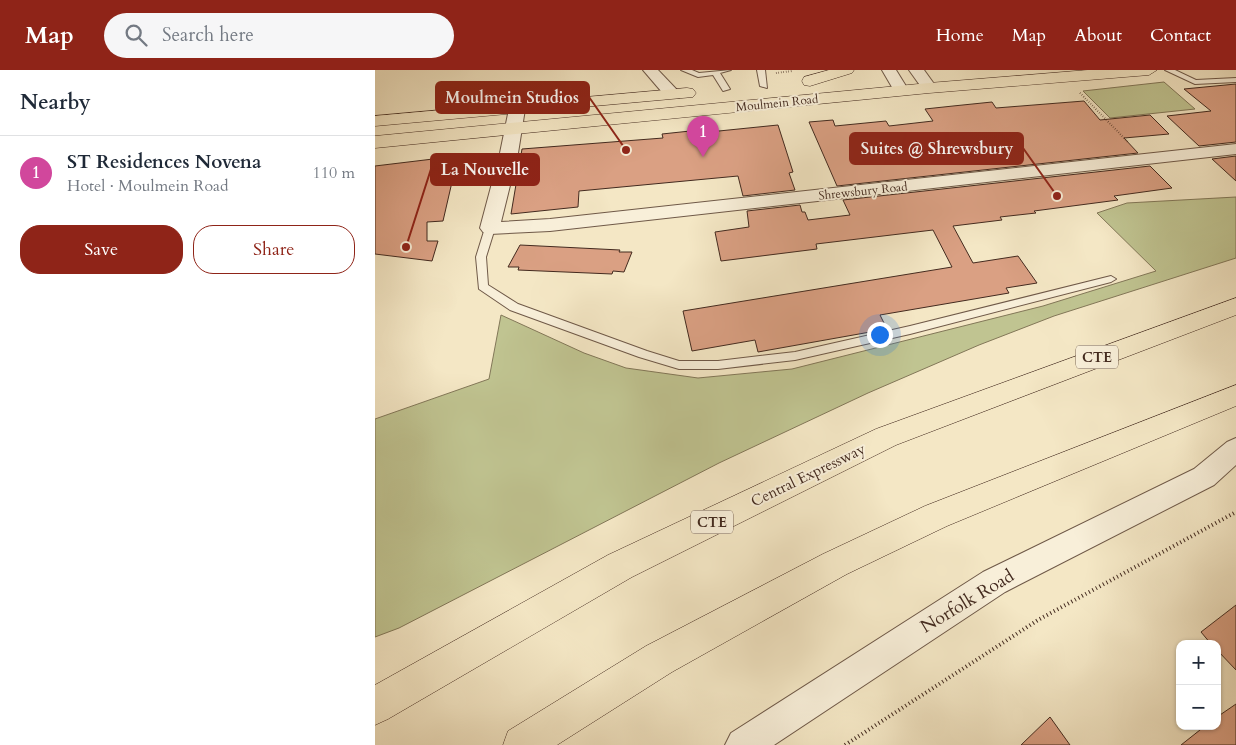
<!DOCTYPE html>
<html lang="en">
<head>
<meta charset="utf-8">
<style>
  body { margin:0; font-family:Cardo,serif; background:#f6f6f7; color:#1f2937 }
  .controls { position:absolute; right:15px; bottom:15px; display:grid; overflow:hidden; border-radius:10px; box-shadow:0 1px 4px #0004 }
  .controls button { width:45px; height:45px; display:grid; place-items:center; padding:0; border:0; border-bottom:1px solid #e0e1e3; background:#fff; color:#1f2937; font:25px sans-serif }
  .you { position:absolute; left:504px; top:264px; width:18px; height:18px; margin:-12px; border:4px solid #fff; border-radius:50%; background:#1a73e8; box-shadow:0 0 0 8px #1a73e833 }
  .badge { display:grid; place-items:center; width:32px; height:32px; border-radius:50%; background:#8f2418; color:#fff; font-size:16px; font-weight:700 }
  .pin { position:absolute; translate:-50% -41px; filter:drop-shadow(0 1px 2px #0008) }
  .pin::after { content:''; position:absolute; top:26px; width:18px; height:15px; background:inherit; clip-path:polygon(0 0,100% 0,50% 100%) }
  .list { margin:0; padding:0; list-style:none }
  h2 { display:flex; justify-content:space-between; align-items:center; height:65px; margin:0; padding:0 20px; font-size:21px }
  h2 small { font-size:16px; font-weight:400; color:#747a83 }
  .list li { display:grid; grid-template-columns:32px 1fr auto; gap:15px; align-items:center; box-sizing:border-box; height:75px; padding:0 20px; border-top:1px solid #e0e1e3 }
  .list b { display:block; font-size:19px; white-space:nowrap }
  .list p { margin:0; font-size:16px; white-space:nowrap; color:#747a83 }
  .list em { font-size:16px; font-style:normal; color:#747a83 }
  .actions { display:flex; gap:10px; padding:15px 20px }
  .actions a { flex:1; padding:11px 0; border:1px solid #8f2418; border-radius:20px; text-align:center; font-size:18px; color:#8f2418 }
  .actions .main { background:#8f2418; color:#fff }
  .icon { flex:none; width:28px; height:28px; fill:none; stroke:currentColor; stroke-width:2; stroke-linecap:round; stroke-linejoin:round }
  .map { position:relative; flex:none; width:861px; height:675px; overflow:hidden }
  header { display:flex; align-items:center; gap:30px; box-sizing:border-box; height:70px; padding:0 25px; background:#8f2418; color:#fff }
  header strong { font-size:24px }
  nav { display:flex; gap:28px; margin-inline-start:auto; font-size:18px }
  .search { width:350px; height:45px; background:#f6f6f7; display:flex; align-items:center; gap:12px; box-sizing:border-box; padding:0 18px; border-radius:28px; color:#747a83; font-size:19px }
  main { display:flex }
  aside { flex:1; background:#fff }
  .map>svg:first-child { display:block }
  .green { fill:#c0c491; stroke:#827758 }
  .building { fill:#daa083; stroke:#432a1f }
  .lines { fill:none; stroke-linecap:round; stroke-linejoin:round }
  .service-casing { stroke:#6f5948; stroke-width:2 }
  .minor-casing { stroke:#6f5948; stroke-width:2 }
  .primary-casing { stroke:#432a1f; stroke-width:1 }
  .motorway-casing { stroke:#432a1f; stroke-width:1 }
  .path-far1 { stroke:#432a1f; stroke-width:2; stroke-dasharray:0.5 2; stroke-linecap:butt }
  .path { stroke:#432a1f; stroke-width:4; stroke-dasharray:1 3; stroke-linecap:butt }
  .service { fill:#f8efd9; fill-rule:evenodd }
  .minor { fill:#f8efd9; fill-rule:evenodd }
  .primary { fill:#f4e7c5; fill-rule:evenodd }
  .motorway { fill:#f4e7c5; fill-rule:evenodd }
  .labels { text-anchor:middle; stroke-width:4; stroke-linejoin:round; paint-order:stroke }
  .far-street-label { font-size:12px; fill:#432a1f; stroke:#f8efd9 }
  .shield { fill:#f8efd9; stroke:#796557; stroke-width:1 }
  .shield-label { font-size:14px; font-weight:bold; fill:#432a1f }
  .street-label { font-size:15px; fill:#432a1f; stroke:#f8efd9 }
  .near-street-label { font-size:18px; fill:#432a1f; stroke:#f8efd9 }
  .leader { fill:none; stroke:#8f2418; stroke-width:2 }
  .callout-dot { fill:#8f2418; stroke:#f8efd9; stroke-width:2 }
  .callout { fill:#8f2418; stroke:#8f2418; stroke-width:2 }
  .callout-label { font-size:16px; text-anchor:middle; font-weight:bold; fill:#fff }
</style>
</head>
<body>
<header>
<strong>Map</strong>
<div class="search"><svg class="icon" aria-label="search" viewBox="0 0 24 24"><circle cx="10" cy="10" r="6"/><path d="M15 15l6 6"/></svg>Search here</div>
<nav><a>Home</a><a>Map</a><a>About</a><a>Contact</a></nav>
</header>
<main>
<aside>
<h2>Nearby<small></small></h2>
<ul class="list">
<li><span class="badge" style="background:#d1479c">1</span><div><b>ST Residences Novena</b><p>Hotel · Moulmein Road</p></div><em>110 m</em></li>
</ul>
<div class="actions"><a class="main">Save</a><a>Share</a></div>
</aside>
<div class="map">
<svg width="861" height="675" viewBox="0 0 861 675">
  <rect width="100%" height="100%" fill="#f4e7c5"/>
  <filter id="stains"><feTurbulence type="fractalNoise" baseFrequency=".004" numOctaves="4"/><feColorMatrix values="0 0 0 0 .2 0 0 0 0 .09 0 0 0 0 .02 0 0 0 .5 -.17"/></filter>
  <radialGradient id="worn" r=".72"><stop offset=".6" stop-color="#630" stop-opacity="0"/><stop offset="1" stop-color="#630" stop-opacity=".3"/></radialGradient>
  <g class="green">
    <path d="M789,12L820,39L735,48L708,21Z"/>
    <path d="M861,127V188L679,246L604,275L493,323L344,393L24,558L0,567V349L114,309L126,245L209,283L251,298L323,308L417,299L668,236L781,201L722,143L752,133Z"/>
  </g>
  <g class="building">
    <path d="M861,14V72L824,76L792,46L836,41L809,19Z"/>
    <path d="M709,31L725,50L775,45L794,64L749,68L763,83L462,116L434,52L458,50L460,56L511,51L514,56L558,51L550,39L578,36L617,32L621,38Z"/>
    <path d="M403,55L418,102L414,103L420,120L368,126L363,106L204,121L203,137L136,144L147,79L288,68L287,64L334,59V62Z"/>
    <path d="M83,86L68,151L52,152V171H63L57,191L0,184V96Z"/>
    <path d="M861,86V111L837,89Z"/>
    <path d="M775,96L797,118L739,126L743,130L659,141L661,143L625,147L627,150L578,156L598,193L643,186L662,213L631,218L634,223L505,245L512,259L383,282L380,270L317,281L308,241L577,197L558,160L441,174L442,179L346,191L340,162L374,157L372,141L425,135L427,142H430L433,150L475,145L468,130Z"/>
    <path d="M145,175L245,180L244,182H257L249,202L238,201L237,204L143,200L144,197H133Z"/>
    <path d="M861,535V600L842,580V574H836L826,562Z"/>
    <path d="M861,634V675H806L830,656H842V647Z"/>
    <path d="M675,647L695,675H646Z"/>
  </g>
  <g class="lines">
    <g class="service-casing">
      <g id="service">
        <path d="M306,0H317L324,3L356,0L345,3L355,19L348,21L338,5L323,7Z"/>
        <path d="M382,0H390L392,18L385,16Z"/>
        <path d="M790,0H800L821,10L861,8V12L820,14Z"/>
        <path d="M115,155L120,158L111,187L113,215L143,234L272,281L304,291H343L420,282L535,256L736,206L741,209L736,212L535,264L420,290L343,299H304L264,287L135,240L104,219L101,187L110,158Z"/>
      </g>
    </g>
    <g class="minor-casing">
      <g id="minor">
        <path d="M268,0H283L304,22L306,25L304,28H292Z"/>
        <path d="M507,0H521L534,21L531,24H521Z"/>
        <path d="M534,0H549L562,18L559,21H549Z"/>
        <path d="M142,34L150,39L143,83L126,152L175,149L861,74V84L175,161L115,164L108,162L105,158L125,83L134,39Z"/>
        <path d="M861,368V395L839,415L630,522L399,675H350L356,663L608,502L819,399L852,372Z"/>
      </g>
    </g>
    <g class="primary-casing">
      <g id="primary">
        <path d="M454,0H479L477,3L435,16L429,15L427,11L429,7Z"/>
        <path d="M713,0H782L774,5L554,23L0,78V66L554,13Z"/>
        <path d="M312,18L318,19L321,23L318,27L0,56V46Z"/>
      </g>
    </g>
    <g class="motorway-casing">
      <g id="motorway">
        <path d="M861,228V245L521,375L257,507L13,649L0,655V615L233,485L501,359Z"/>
        <path d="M861,315V336L572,456L472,504L297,602L182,675H128L133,661L271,576L448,484L550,436Z"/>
      </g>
    </g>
    <g class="path-far1">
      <path d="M401,3L417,1"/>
      <path d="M705,23L753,72"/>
    </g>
    <path class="path" d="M470,675L663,550L861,442"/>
    <use href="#service" class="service"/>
    <use href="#minor" class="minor"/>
    <use href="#primary" class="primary"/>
    <use href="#motorway" class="motorway"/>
  </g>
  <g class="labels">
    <g class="far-street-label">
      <text transform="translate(402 33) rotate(-6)" y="4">Moulmein Road</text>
      <text transform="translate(488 121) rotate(-6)" y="4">Shrewsbury Road</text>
    </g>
    <g class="shield">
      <rect x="701" y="275.5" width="42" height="23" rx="4"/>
      <rect x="316" y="440.5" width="42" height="23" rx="4"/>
    </g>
    <g class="shield-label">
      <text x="722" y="292">CTE</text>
      <text x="337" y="457">CTE</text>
    </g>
    <g class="street-label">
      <text transform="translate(433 405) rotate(-26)" y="5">Central Expressway</text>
    </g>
    <g class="near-street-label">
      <text transform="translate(592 531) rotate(-31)" y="6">Norfolk Road</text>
    </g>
  </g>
  <path class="leader" d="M251 80L214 27M682 126L648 78M31 177L56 99"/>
  <g class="callout-dot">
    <circle cx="251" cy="80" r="5"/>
    <circle cx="682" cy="126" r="5"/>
    <circle cx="31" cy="177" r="5"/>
  </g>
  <g class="callout">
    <rect x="61" y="12" width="153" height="31" rx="5"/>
    <rect x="475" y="63" width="173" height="31" rx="5"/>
    <rect x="56" y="84" width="108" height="31" rx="5"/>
  </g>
  <g class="callout-label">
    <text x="137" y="33">Moulmein Studios</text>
    <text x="562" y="84">Suites @ Shrewsbury</text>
    <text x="110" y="105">La Nouvelle</text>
  </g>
  <rect width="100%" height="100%" filter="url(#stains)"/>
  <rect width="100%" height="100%" fill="url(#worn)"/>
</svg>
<div class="controls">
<button>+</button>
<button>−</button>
</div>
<div class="you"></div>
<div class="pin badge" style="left:328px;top:87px;background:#d1479c">1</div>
</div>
</main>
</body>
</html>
